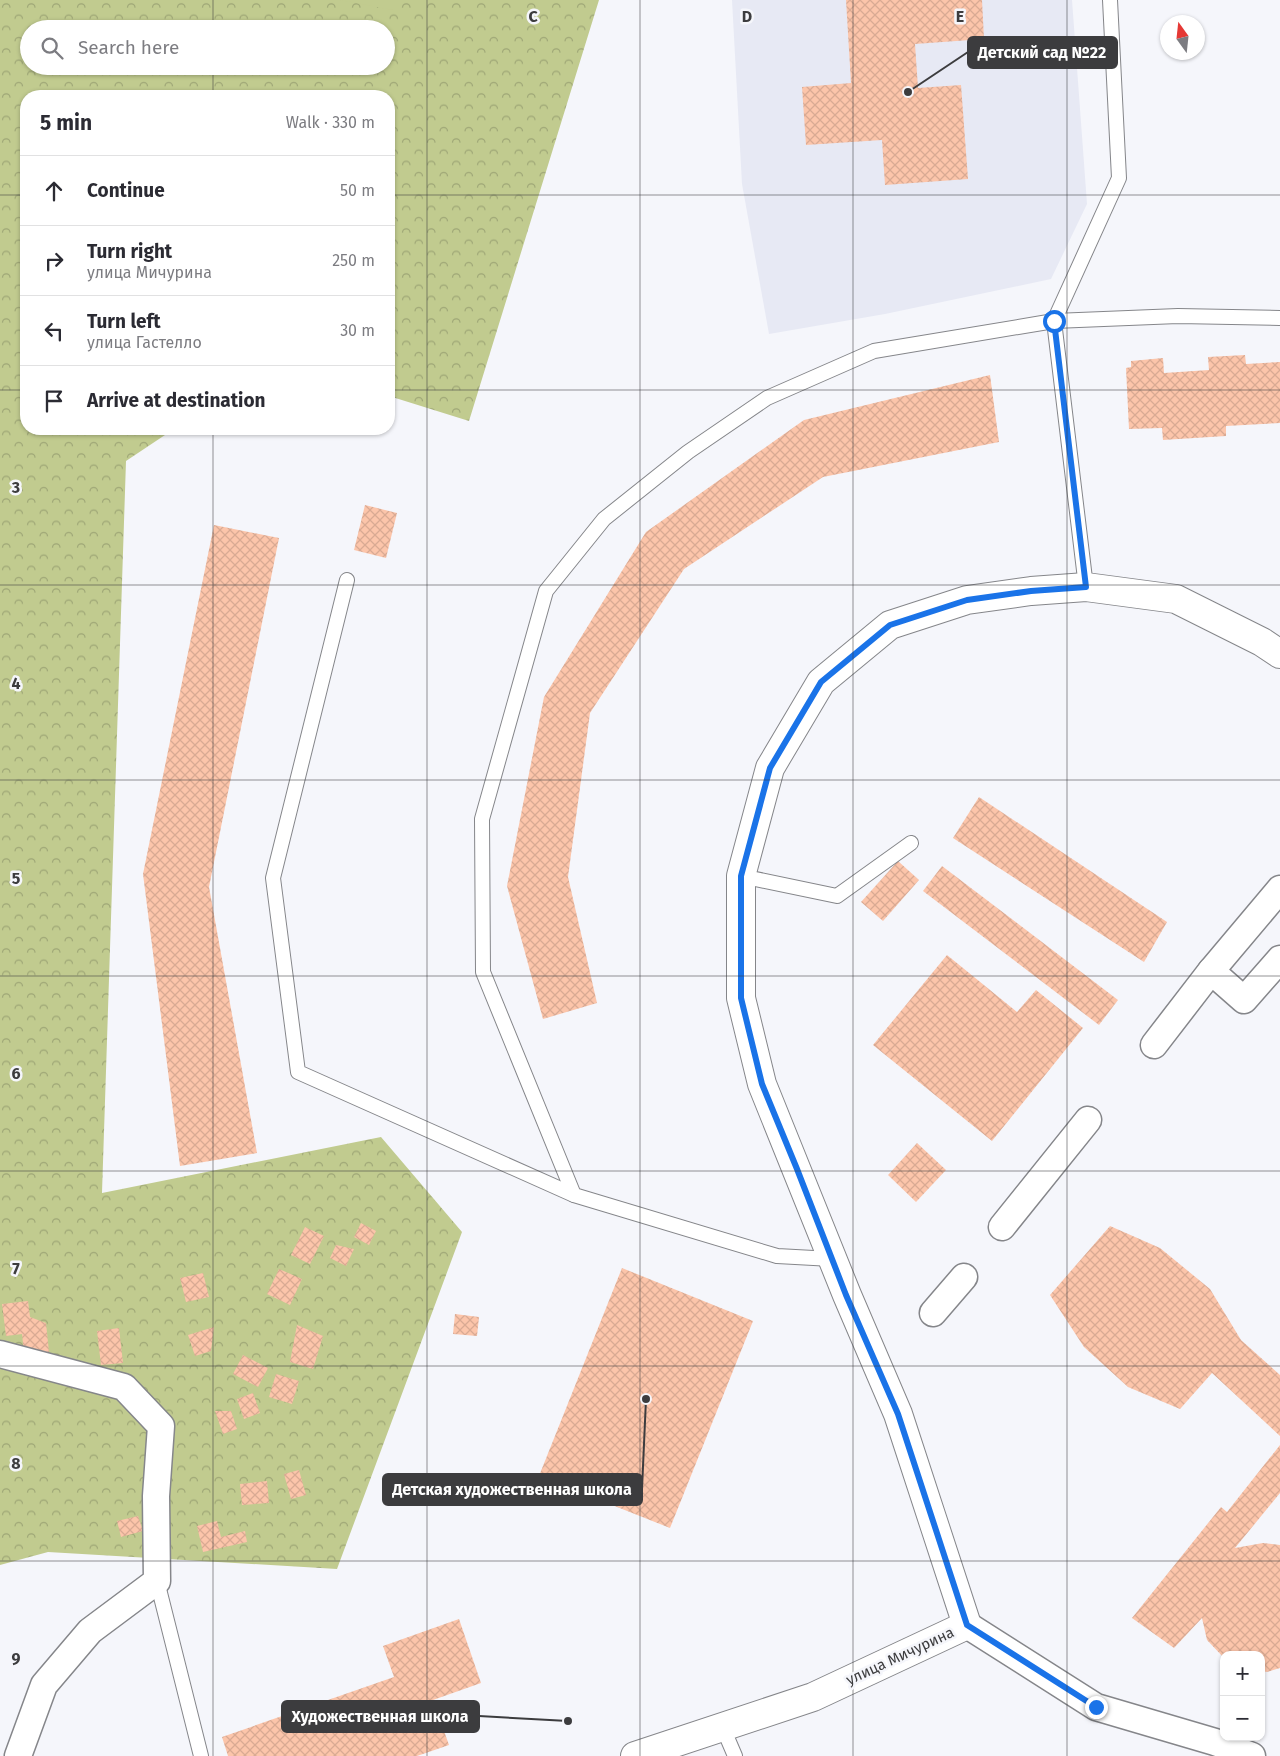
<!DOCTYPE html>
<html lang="en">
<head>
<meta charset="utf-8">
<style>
  body { margin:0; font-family:"Fira Sans",sans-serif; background:#f2f2f3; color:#2b2b33 }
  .controls { position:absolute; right:15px; bottom:15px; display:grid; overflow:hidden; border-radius:10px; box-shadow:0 1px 4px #0004 }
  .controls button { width:45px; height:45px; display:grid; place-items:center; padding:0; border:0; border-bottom:1px solid #e1e1e2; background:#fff; color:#2b2b33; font:25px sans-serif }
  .compass { position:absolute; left:1160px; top:15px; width:45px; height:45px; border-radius:50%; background:#fff; box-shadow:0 1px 4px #0004; rotate:345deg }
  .stop { position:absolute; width:15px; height:15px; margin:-11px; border:4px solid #1a73e8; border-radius:50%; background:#fff }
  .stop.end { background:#1a73e8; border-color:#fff; box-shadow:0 1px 5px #0008 }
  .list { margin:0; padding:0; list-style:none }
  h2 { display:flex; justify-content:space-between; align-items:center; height:65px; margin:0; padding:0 20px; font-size:21px }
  h2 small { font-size:16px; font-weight:400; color:#7c7c81 }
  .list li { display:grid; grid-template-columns:32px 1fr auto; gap:15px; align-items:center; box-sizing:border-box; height:70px; padding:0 20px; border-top:1px solid #e1e1e2 }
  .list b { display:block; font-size:19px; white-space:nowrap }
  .list p { margin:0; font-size:16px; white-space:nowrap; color:#7c7c81 }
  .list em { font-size:16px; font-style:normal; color:#7c7c81 }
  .icon { flex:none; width:28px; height:28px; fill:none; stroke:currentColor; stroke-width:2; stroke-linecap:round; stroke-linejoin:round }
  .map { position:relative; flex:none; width:1280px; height:1756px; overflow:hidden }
  .search { position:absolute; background:#fff; box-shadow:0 1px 4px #0004; left:20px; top:20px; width:375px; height:55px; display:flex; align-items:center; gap:12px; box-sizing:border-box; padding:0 18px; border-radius:28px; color:#7c7c81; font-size:19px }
  .panel { position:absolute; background:#fff; box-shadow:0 1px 4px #0004; left:20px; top:90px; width:375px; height:345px; border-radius:20px }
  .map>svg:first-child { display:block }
  .built { fill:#e7e9f4 }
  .forest { fill:url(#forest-crowns); fill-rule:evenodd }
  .park { fill:#c1cb8f }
  .building { fill:url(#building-cross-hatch) }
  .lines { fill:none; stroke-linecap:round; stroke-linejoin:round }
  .lane-casing { stroke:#85868a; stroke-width:16 }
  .street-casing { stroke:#85868a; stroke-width:29 }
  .secondary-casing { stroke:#85868a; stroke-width:30 }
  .lane { stroke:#fff; stroke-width:14 }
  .street { stroke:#fff; stroke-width:26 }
  .secondary { stroke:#fff; stroke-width:28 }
  .route { stroke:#1a73e8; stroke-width:6 }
  .grid { fill:none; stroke:#3c3c3e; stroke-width:1; stroke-opacity:0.55 }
  .labels { text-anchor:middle; stroke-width:5; stroke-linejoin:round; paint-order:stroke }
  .street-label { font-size:15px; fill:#3c3c3e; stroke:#f5f6fb }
  .grid-label { font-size:16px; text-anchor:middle; font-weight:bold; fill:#3c3c3e; stroke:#f5f6fb; stroke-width:5; stroke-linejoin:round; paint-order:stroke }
  .leader { fill:none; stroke:#3c3c3e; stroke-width:2 }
  .callout-dot { fill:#3c3c3e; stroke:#f5f6fb; stroke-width:2 }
  .callout { fill:#3c3c3e; stroke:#3c3c3e; stroke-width:2 }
  .callout-label { font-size:16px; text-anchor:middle; font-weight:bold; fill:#fff }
</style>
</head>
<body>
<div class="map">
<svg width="1280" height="1756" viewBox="0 0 1280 1756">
  <defs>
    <pattern id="forest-crowns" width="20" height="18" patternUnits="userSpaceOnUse" patternTransform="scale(1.25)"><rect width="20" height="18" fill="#c1cb8f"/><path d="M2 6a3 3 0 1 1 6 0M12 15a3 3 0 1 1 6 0" fill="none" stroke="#9ea676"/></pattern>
    <pattern id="building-cross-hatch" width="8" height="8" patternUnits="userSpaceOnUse" patternTransform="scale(1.25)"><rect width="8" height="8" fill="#fcc5aa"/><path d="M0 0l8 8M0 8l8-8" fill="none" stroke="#d9aa93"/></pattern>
  </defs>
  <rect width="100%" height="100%" fill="#f5f6fb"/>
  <path class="built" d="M732,0H1072L1087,204L1051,279L885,314L769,334L742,184Z"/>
  <path class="forest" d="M0,0H599L469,421L389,396V96H26V429H174L126,461L102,1193L381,1137L462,1232L337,1569L48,1552L0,1565ZM29,29H386V66H29Z"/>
  <path class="park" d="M340,0H408L393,10Z"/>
  <g class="building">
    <path d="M846,0H982L984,39L915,44L918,88L961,85L968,179L885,185L882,140L806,145L802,87L851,83Z"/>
    <path d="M1245,355L1246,364L1280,362V423L1226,426V436L1163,440L1162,428L1129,429L1126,368L1131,367V361L1163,358L1164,373L1209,370L1208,357Z"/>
    <path d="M990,375L999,442L823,477L684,569L590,713L568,877L597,1003L543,1019L507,886L544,697L646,532L804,420Z"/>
    <path d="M365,505L397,513L386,558L354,550Z"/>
    <path d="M214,525L279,538L209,887L257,1153L180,1166L143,874Z"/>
    <path d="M979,797L1167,922L1144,962L953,838Z"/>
    <path d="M898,861L919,880L883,921L861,902Z"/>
    <path d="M942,866L1118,1000L1099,1025L923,891Z"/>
    <path d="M947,955L1017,1012L1036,990L1083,1028L992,1141L873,1045Z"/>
    <path d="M917,1143L946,1170L916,1202L888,1175Z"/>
    <path d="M361,1223L376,1231L369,1245L354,1237Z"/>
    <path d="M1110,1226L1160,1248L1210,1289L1241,1340L1280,1375V1436L1212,1373L1180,1409L1128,1387L1084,1347L1050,1295Z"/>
    <path d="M305,1227L324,1236L310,1264L291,1255Z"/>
    <path d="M336,1245L354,1249L346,1266L330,1258Z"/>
    <path d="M622,1268L753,1321L670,1528L539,1476Z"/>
    <path d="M279,1269L302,1279L290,1305L267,1294Z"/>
    <path d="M203,1273L209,1297L186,1302L180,1278Z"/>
    <path d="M28,1301L30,1317L46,1323L49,1352L24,1354L22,1334L6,1336L2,1304Z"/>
    <path d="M455,1314L479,1317L477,1336L453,1334Z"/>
    <path d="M297,1325L323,1336L313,1369L290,1362Z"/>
    <path d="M214,1327L211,1351L195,1356L188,1335Z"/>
    <path d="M119,1328L123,1363L101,1365L97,1331Z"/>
    <path d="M243,1355L268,1368L258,1387L233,1374Z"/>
    <path d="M276,1374L299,1381L292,1404L269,1397Z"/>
    <path d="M253,1393L260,1413L244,1419L237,1399Z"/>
    <path d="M215,1411H231L237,1429L223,1434Z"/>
    <path d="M1280,1445V1493L1235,1548L1263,1543L1280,1545V1668L1267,1672L1261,1671V1655H1224V1658L1207,1640L1202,1618L1174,1648L1132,1618L1221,1507L1227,1512Z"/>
    <path d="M299,1470L306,1495L291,1499L284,1474Z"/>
    <path d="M267,1481L269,1503L242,1505L240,1484Z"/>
    <path d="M138,1516L143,1531L121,1537L117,1521Z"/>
    <path d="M217,1521L221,1537L245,1531L247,1542L203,1552L197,1526Z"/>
    <path d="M459,1619L481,1683L433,1700L449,1745L417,1756H228L222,1737L394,1677L383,1646Z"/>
  </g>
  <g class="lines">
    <g class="lane-casing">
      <g id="lane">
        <path d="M347,580L273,878L298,1072L574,1195"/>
        <path d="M1086,587L1054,321L1119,178L1110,0"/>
        <path d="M741,876L837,896L911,843"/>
        <path d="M832,1259L777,1256L574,1195L483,972L482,819L546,591L604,519L688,452L767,398L874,351L1054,321L1178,316L1280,318"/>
        <path d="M157,1581L201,1756"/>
        <path d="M723,1728L735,1756"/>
      </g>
    </g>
    <g class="street-casing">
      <g id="street">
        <path d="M1280,889L1211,971L1244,1000L1280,959"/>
        <path d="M1154,1045L1211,971"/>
        <path d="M1002,1227L1088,1120"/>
        <path d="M933,1313L964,1277"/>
        <path d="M0,1354L124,1387L161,1426L156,1496L157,1581L90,1631L44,1685L18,1756"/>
        <path d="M967,1625L1096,1707L1215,1742L1252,1756"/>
      </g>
    </g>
    <g class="secondary-casing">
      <path id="secondary" d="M635,1756L813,1697L967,1625L898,1414L847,1295L762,1084L741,998V876L770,768L821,682L890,625L967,600L1031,591L1086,587L1176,599L1262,642L1280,654"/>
    </g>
    <use href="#lane" class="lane"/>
    <use href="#street" class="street"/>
    <use href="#secondary" class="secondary"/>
  </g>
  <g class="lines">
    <path class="route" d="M1054,321L1086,587L1031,591L967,600L890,625L821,682L770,768L741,876V998L762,1084L797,1169L846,1295L898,1414L967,1625L1096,1707"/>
  </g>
  <path class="grid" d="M213,0V29M427,0V1756M640,0V1756M853,0V1756M1067,0V1756M213,66V96M0,195H26M389,195H1280M0,390H26M389,390H1280M213,429V1756M0,585H1280M0,780H1280M0,976H1280M0,1171H1280M0,1366H1280M0,1561H1280"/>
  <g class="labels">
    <g class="street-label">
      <text transform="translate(900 1656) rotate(-25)" y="5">улица Мичурина</text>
    </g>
  </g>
  <g class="grid-label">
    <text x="533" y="22">C</text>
    <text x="747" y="22">D</text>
    <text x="960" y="22">E</text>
    <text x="16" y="493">3</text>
    <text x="16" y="689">4</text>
    <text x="16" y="884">5</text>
    <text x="16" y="1079">6</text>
    <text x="16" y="1274">7</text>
    <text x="16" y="1469">8</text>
    <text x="16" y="1664">9</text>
  </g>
  <path class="leader" d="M908 92L968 52M646 1399L642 1489M568 1721L479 1716"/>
  <g class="callout-dot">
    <circle cx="908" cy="92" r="5"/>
    <circle cx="646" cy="1399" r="5"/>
    <circle cx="568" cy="1721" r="5"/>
  </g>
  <g class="callout">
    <rect x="968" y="37" width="149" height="31" rx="5"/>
    <rect x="383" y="1474" width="259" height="31" rx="5"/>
    <rect x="282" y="1701" width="197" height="31" rx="5"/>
  </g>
  <g class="callout-label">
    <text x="1042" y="58">Детский сад №22</text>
    <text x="512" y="1495">Детская художественная школа</text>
    <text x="380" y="1722">Художественная школа</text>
  </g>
</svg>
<div class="controls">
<button>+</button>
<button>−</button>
</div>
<svg class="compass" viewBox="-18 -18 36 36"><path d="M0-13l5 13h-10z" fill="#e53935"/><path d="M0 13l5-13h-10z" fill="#7c7c81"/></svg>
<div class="stop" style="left:1054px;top:321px"></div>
<div class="stop end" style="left:1096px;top:1707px"></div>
<div class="search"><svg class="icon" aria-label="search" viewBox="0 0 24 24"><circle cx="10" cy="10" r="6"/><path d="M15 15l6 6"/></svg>Search here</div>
<section class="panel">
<h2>5 min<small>Walk · 330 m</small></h2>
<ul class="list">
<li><svg class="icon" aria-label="ahead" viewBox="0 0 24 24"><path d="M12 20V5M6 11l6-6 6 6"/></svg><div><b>Continue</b></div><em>50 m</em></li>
<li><svg class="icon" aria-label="right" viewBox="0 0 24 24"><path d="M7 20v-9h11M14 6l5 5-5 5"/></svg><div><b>Turn right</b><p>улица Мичурина</p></div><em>250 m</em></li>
<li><svg class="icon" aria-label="left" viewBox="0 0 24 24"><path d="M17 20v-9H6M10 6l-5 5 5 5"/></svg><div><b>Turn left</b><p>улица Гастелло</p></div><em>30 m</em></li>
<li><svg class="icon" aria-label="arrive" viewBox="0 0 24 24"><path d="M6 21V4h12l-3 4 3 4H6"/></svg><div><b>Arrive at destination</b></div></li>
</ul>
</section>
</div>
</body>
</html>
